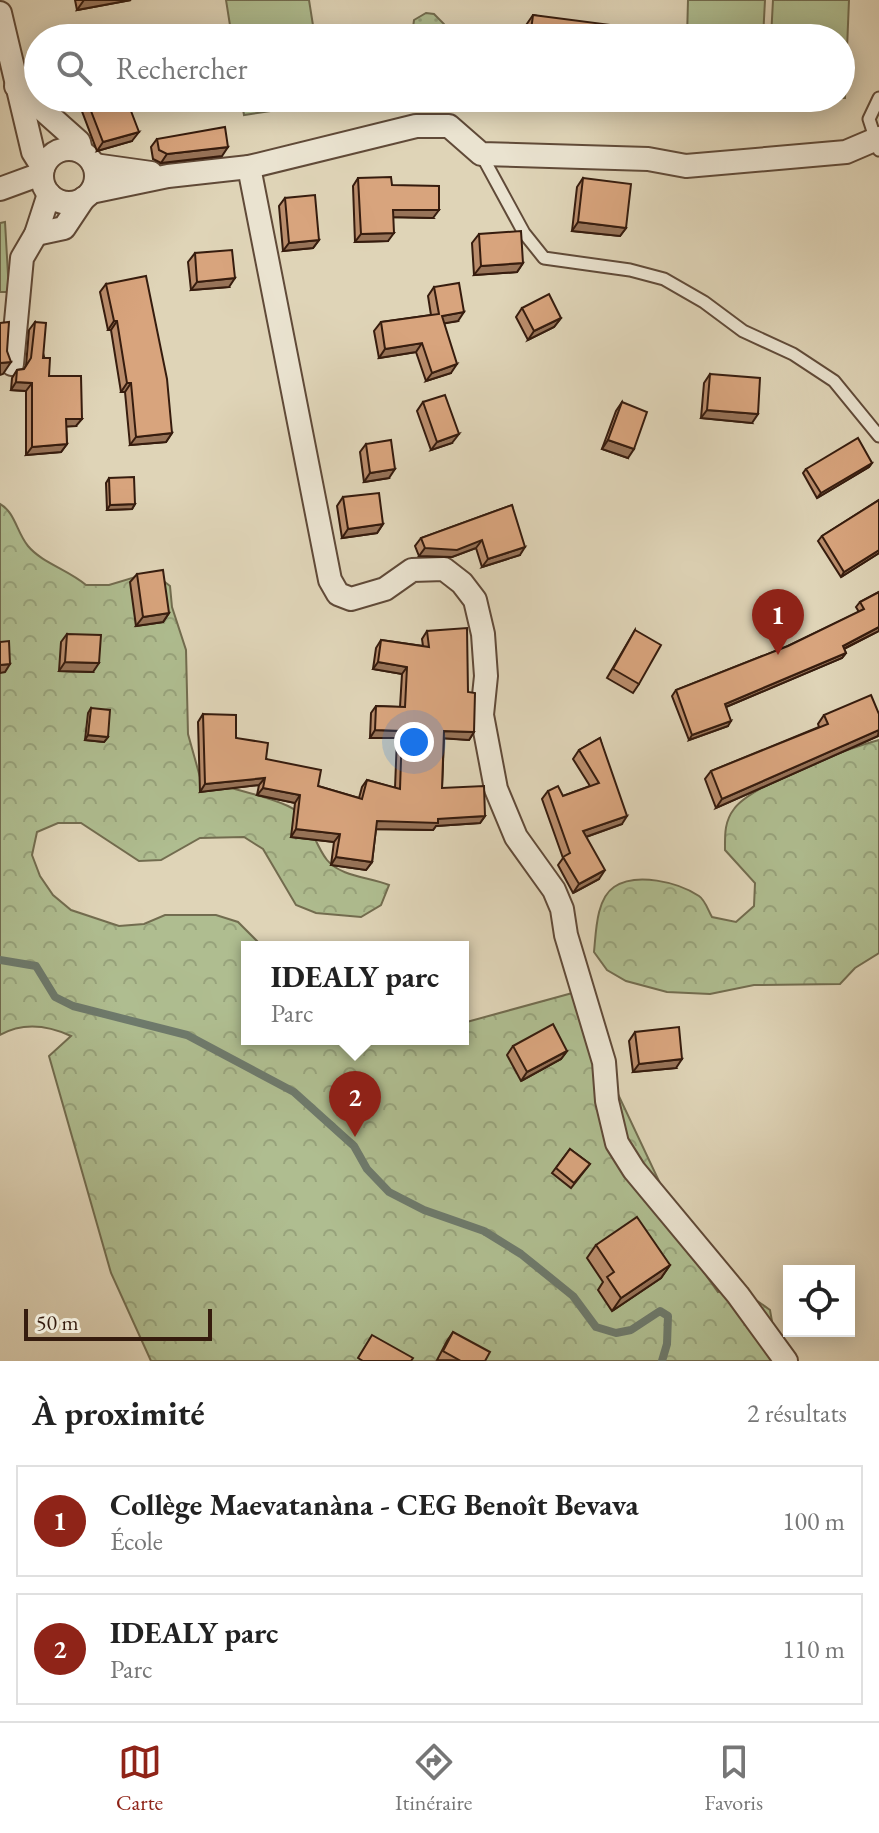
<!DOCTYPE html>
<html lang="fr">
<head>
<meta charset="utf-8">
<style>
  body { margin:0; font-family:"EB Garamond",serif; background:#f2f2f2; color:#222 }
  .controls { position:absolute; right:24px; bottom:24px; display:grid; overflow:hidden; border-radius:0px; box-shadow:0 4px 20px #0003 }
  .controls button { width:72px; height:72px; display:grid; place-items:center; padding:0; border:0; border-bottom:2px solid #e0e0e0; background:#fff; color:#222; font:40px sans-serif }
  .scale { position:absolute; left:24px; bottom:20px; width:188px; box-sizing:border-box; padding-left:8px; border:4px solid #361c0e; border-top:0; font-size:22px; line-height:28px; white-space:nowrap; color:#361c0e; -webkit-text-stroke:6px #eae3d0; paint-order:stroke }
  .you { position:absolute; left:414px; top:742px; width:28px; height:28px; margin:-20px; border:6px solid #fff; border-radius:50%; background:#1a73e8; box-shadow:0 0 0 12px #1a73e833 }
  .badge { display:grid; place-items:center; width:52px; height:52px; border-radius:50%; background:#8f2418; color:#fff; font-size:26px; font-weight:700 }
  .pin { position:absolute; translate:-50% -66px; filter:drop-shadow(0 2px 4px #0008) }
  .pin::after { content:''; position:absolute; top:42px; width:28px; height:24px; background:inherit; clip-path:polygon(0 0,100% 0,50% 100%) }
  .popup { position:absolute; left:241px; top:941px; width:228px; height:104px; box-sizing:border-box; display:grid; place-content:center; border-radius:0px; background:#fff; filter:drop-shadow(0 2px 6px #0005); font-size:26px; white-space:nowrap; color:#767676 }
  .popup b { font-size:30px; color:#222 }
  .popup::after { content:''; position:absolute; left:50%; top:100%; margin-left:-16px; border:16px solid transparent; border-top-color:#fff }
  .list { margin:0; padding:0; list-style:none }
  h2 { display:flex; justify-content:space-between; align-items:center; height:104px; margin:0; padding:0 32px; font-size:34px }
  h2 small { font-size:26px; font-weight:400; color:#767676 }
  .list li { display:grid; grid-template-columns:52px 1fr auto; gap:24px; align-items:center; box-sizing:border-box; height:112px; margin:0 16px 16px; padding:0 16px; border:2px solid #e0e0e0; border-radius:0px }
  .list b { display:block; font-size:30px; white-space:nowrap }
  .list p { margin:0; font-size:26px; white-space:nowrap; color:#767676 }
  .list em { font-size:26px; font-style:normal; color:#767676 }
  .icon { flex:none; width:44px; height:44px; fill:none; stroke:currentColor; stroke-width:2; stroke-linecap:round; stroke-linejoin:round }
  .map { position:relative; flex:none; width:879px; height:1361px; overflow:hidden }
  .search { position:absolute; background:#fff; box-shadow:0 4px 20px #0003; left:24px; right:24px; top:24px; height:88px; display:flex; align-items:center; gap:20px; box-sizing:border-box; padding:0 28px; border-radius:44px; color:#767676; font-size:30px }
  .sheet { height:360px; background:#fff }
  nav { display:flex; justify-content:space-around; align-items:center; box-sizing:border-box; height:112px; border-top:2px solid #e0e0e0; background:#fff; font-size:22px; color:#767676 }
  nav a { display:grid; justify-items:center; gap:4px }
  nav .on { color:#8f2418 }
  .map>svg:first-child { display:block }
  .forest { fill:url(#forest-crowns); stroke:#726c4f; stroke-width:2 }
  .garden { fill:url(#garden-dots); stroke:#726c4f; stroke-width:2 }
  .pitch { fill:#afbd90; stroke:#726c4f; stroke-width:2 }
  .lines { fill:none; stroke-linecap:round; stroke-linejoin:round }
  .stream { stroke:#6e7a6c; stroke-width:8 }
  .service-casing { stroke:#604a38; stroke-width:15 }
  .minor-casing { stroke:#604a38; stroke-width:26 }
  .service { stroke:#eae3d0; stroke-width:11 }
  .minor { stroke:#eae3d0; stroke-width:22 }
  .wall { fill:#ba8d6c; stroke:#361c0e; stroke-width:2 }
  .shaded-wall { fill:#977358; stroke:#361c0e; stroke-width:2 }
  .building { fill:#d8a47d; stroke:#361c0e; stroke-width:2 }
</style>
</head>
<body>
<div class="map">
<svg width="879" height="1361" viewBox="0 0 879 1361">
  <defs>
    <pattern id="forest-crowns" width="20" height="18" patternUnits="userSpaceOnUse" patternTransform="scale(2)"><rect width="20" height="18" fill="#afbd90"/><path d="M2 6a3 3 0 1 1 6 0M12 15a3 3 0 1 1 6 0" fill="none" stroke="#97a27b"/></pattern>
    <pattern id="garden-dots" width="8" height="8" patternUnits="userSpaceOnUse" patternTransform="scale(2)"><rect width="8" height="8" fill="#afbd90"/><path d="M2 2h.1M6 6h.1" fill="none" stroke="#97a27b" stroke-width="1.8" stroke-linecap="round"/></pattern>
  </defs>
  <rect width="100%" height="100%" fill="#dfd4b7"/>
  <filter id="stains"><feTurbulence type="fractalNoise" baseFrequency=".0025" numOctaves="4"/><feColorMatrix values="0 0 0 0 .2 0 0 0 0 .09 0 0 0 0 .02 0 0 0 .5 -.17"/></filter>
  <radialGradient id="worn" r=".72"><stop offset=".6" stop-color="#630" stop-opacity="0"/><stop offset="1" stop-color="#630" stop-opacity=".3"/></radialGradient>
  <g class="forest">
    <path d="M0,504C15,512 17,533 28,546C42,563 69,570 86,585H109L152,572L170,586L172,607L186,650L188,734L200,777C228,790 260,793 288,806C312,817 312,841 327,860C341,877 370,877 389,885L381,905L361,917L316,913L296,905L263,849L244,837L200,838L161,860L139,861L81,823H58L37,832L32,855L40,876L53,895L71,910L119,926L144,924L165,915H216L238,922L263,947H247V1039H463V1023L587,989L608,1073L698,1264L718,1292C739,1287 754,1298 770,1310L779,1361H151L111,1273L49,1056L71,1036C47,1025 23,1022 0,1035Z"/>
    <path d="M879,740V953L855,968L840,984L754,985L710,994L667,992L626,981L607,970L594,952C596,933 596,899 614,887C636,872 678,882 699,896C705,900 708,910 712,917L736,922L754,906L755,883L725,850C725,836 724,822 734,809C751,785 849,748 879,740Z"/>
  </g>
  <path class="garden" d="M426,13L434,14L444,24L442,38H414L412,35L414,20Z"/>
  <g class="pitch">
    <path d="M226,0H309L315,38H232Z"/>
    <path d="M688,0H765L763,38H687Z"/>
    <path d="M773,0H849L845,98H833H841V38H771Z"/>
    <path d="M241,98H325V103L244,115Z"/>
    <path d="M5,222L9,292H0V223Z"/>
  </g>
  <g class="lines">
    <path class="stream" d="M0,960L36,966L55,997L73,1006L187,1035L294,1092L354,1146L367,1169L389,1192L424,1210L484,1231L521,1254L573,1296L596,1327L616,1333L631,1330L660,1311L668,1316L667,1344L662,1361"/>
    <g class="service-casing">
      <g id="service">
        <path d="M879,98L869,119L879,150"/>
        <path d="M481,154L524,233L544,258L630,270L664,279L704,302L743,331L793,354L834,381L879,436"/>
      </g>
    </g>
    <g class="minor-casing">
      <g id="minor">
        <path d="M0,13L33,152L43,168"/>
        <path d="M16,86L79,142L81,151"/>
        <circle cx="69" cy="176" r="27"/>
        <path d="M94,165L151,173"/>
        <path d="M249,167L330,580L338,594L351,599L385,589L412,570L444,569L462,583L475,600L483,634L486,676L482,715L496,789L516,837L554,890L562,909L566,935L604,1062L607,1101L617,1143L634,1170L738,1295L786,1361"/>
        <path d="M0,189L41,174"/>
        <path d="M91,192L168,176L249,167L416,126H449L481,154L648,159L686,166L846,152L879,138"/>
        <path d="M36,234L64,228L84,198"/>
        <path d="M12,364L22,258L36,234L49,194"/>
      </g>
    </g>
    <use href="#service" class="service"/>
    <use href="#minor" class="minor"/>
  </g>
  <g class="wall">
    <path d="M75,0H131L77,10Z"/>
    <path d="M533,15L641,38H523L524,28Z"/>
    <path d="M85,98H126L132,141L97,151L80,106Z"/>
    <path d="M157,139L222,156L161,163L153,159L151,147Z"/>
    <path d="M358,178L392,185L433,218L393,217L388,241L355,242L353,186Z"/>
    <path d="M583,178L626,228L620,236L572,231L577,187Z"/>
    <path d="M285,198L319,240L313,248L283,251L279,206Z"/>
    <path d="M479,234L523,263L517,272L474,275L472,243Z"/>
    <path d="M195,253L229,287L191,290L188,262Z"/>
    <path d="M106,284L172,433L166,442L130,445L125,392H121L111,330H108L100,292Z"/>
    <path d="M434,287L458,321L444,323L451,373L426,381L416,352L379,358L374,331L381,322L431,315L428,296Z"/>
    <path d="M522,308L561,318L554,327L528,340L516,317Z"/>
    <path d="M35,322L49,376L76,426H66L67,444L61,452L26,455V391L11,390L12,378L17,370L24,369L26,366L29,330Z"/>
    <path d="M710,374L752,423L701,418L704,383Z"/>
    <path d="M423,402L452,443L431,450L417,411Z"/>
    <path d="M622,402L628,458L602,449L616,411Z"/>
    <path d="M366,444L389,478L364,482L360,452Z"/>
    <path d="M872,463L869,467L817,498L803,473L806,469Z"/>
    <path d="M109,478L135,504L132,509L107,510L106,483Z"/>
    <path d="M343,497L383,524L377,533L342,538L337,506Z"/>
    <path d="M879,500V553L841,577L818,541L822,536Z"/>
    <path d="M512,505L520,555L482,567L476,548L452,557L419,556L415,546L421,538Z"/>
    <path d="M137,574L169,613L163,622L136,626L130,582Z"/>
    <path d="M879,592V631L844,649L846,653L842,658L726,707L728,726L689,740L672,696L676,690L788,646L859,612L856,607L860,602Z"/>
    <path d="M635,630L639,684L633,693L607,678Z"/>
    <path d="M427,631L468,692L474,732L469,740L444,738L442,788L485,816L480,823L436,826L433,830L376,829L372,862L366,870L331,865L334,842L291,837L295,803L257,795L259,785L200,792L198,722L203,714L266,759L318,786L359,798L362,787L367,780L395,788L397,738H370L371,713L376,706L400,707L402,674L373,669L376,648L381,640L423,646L422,639Z"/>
    <path d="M67,634L93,672L59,671L61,642Z"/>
    <path d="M91,708L108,737L104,742L85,740L88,713Z"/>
    <path d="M879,714L878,736L716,808L705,779L711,771L819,727L818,724L824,715Z"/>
    <path d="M600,738L622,824L586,837L599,879L573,893L558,865L563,858L542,799L548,791L563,796L590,786L573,759L579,750Z"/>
    <path d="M635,1032L676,1068L633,1072L629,1041Z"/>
    <path d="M513,1046L567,1051L561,1059L521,1081L507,1055Z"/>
    <path d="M570,1149L590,1164L571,1188L552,1173Z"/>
    <path d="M596,1245L670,1265L661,1278L612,1311L598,1290L603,1282L587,1258Z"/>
    <path d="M453,1332L485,1361L437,1360L447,1341Z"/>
  </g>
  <g class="shaded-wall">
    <path d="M84,0H131L77,10Z"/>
    <path d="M139,132L132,141L97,151L103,142Z"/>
    <path d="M228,147L222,156L161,163L167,154Z"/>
    <path d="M393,210H439L433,218L387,217Z"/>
    <path d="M578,222L626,228L620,236L572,231Z"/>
    <path d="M394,233L388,241L355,242L361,234Z"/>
    <path d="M319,240L313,248L283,251L289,243Z"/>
    <path d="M523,263L517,272L474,275L481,266Z"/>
    <path d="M235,278L229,287L191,290L197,282Z"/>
    <path d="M464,312L458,321L435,325L442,316Z"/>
    <path d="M561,318L554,327L528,340L534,331Z"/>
    <path d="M114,321H117L111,330H108Z"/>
    <path d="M422,343L416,352L379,358L385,349Z"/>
    <path d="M11,362L3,374L0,375V363Z"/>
    <path d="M457,364L451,373L426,381L432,373Z"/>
    <path d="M16,382L32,383L26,391L11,390Z"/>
    <path d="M127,383H131L125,392H121Z"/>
    <path d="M707,410L758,414L752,423L701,418Z"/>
    <path d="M66,419H82L76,426L60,427Z"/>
    <path d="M172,433L166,442L130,445L136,437Z"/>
    <path d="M459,434L452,443L431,450L437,442Z"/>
    <path d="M608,440L634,449L628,458L602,449Z"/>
    <path d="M67,444L61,452L26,455L32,447Z"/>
    <path d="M872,463L869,467L817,498L821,493Z"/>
    <path d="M395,469L389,478L364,482L370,473Z"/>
    <path d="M135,504L132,509L107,510L110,505Z"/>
    <path d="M383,524L377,533L342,538L348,529Z"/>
    <path d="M482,540L476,548L452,557L419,556L425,548Z"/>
    <path d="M525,547L520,555L482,567L488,559Z"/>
    <path d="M879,550V553L841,577L844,572Z"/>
    <path d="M169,613L163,622L136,626L143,617Z"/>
    <path d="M879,627V631L839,651L843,646Z"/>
    <path d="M846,653L842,658L721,709L725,704Z"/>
    <path d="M65,662L99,663L93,672L59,671Z"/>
    <path d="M378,662L407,667L402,674L373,669Z"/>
    <path d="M10,664L5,672L0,673V665Z"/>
    <path d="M731,721L728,726L689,740L692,735Z"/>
    <path d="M375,730L402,731L397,738H370Z"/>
    <path d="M879,730L878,736L716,808L722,799Z"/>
    <path d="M444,731L474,732L469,740L439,738Z"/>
    <path d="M88,735L108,737L104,742L85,740Z"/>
    <path d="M265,778L259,785L200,792L205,784Z"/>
    <path d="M263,788L300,795L295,803L257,795Z"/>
    <path d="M485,816L480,823L436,826L433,830L372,829L377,821Z"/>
    <path d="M627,816L622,824L577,840L583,831Z"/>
    <path d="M296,829L340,834L334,842L291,837Z"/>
    <path d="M336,857L372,862L366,870L331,865Z"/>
    <path d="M605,870L599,879L573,893L579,884Z"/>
    <path d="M567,1051L561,1059L521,1081L527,1072Z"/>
    <path d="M682,1059L676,1068L633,1072L639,1064Z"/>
    <path d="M670,1265L661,1278L612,1311L621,1298Z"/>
  </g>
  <g class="building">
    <path d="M533,15L642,29L641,38H530Z"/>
    <path d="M86,98H126L139,132L103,142Z"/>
    <path d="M225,127L228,147L167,154L159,150L157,139Z"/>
    <path d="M391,177L392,185L439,186V210H393L394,233L361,234L358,178Z"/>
    <path d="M583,178L631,184L626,228L578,222Z"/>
    <path d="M315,195L319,240L289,243L285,198Z"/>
    <path d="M521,231L523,263L481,266L479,234Z"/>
    <path d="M232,250L235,278L197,282L195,253Z"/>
    <path d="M146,276L167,379L172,433L136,437L131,383H127L117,321H114L106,284Z"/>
    <path d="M459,283L464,312L442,316L457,364L432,373L422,343L385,349L381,322L439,314L434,287Z"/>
    <path d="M549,294L561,318L534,331L522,308Z"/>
    <path d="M9,322L7,351L11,362L0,363V323Z"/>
    <path d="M35,322L46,323L43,358H50L49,376H81L82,419H66L67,444L32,447V383L16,382L17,370L24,369L31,358Z"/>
    <path d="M710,374L760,378L758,414L707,410Z"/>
    <path d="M445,395L459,434L437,442L423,402Z"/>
    <path d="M622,402L647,412L634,449L608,440Z"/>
    <path d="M858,438L872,463L821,493L806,469Z"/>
    <path d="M391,440L395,469L370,473L366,444Z"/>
    <path d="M134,477L135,504L110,505L109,478Z"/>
    <path d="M379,493L383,524L348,529L343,497Z"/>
    <path d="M879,500V550L844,572L822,536Z"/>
    <path d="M512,505L525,547L488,559L482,540L457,550L425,548L421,538Z"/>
    <path d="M163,570L169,613L143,617L137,574Z"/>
    <path d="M879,592V627L843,646L846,653L725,704L731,721L692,735L676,690L788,646L864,609L860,602Z"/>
    <path d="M467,628L468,692L475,693L474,732L444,731L442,788L484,786L485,816L438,819V823L377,821L372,862L336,857L340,834L296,829L300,795L263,788L265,778L205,784L203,714L236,715V738L268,743L266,759L321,770L318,786L362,799L367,780L400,789L402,731L375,730L376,706L405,707L407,667L378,662L381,640L429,647L427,631Z"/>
    <path d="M635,630L661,645L639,684L613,669Z"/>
    <path d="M67,634L101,635L99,663L65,662Z"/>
    <path d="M9,641L10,664L0,665V642Z"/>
    <path d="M871,695L879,714V730L722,799L711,771L828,724L824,715Z"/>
    <path d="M91,708L110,710L108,737L88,735Z"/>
    <path d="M600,738L627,816L583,831L605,870L579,884L563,857L570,853L548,791L558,786L563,796L599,783L579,750Z"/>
    <path d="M553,1024L567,1051L527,1072L513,1046Z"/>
    <path d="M679,1027L682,1059L639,1064L635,1032Z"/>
    <path d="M570,1149L590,1164L574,1183L556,1168Z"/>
    <path d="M637,1217L670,1265L621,1298L607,1277L614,1272L596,1245Z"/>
    <path d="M453,1332L490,1352L485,1361H461L443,1351Z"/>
    <path d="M372,1335L413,1358L411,1361H363L358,1358Z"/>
  </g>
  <rect width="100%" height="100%" filter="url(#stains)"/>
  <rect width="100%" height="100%" fill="url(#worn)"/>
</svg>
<div class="controls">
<button><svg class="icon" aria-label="locate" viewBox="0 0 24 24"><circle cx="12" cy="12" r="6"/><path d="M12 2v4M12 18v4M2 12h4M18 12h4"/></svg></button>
</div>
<div class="scale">50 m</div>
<div class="you"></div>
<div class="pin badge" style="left:778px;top:655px">1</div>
<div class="pin badge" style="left:355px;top:1137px">2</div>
<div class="popup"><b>IDEALY parc</b>Parc</div>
<div class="search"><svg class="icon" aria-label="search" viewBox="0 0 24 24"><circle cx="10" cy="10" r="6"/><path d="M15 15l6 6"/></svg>Rechercher</div>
</div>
<section class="sheet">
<h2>À proximité<small>2 résultats</small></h2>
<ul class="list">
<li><span class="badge">1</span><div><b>Collège Maevatanàna - CEG Benoît Bevava</b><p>École</p></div><em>100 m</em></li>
<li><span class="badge">2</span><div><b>IDEALY parc</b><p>Parc</p></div><em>110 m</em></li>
</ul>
</section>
<nav>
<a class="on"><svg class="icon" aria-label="map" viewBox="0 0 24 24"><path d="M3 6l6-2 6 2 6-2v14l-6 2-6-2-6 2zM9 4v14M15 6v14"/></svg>Carte</a>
<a><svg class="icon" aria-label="directions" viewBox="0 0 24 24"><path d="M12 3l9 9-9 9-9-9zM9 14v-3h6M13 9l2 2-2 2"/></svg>Itinéraire</a>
<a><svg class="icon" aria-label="saved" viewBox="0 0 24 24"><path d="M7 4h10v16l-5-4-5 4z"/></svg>Favoris</a>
</nav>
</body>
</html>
